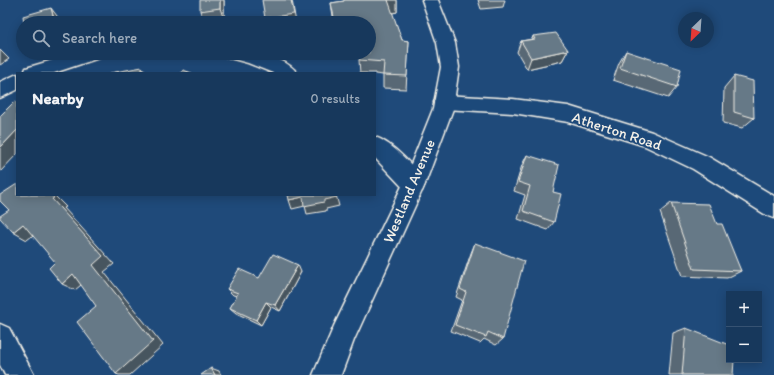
<!DOCTYPE html>
<html lang="en">
<head>
<meta charset="utf-8">
<style>
  body { margin:0; font-family:Itim,sans-serif; background:#203f62; color:#f1f3f6 }
  .controls { position:absolute; right:12px; bottom:12px; display:grid; overflow:hidden; border-radius:0px; box-shadow:0 2px 10px #0003 }
  .controls button { width:36px; height:36px; display:grid; place-items:center; padding:0; border:0; border-bottom:1px solid #365272; background:#17385c; color:#f1f3f6; font:20px sans-serif }
  .compass { position:absolute; left:678px; top:12px; width:36px; height:36px; border-radius:50%; background:#17385c; box-shadow:0 2px 10px #0003; rotate:205deg }
  .list { margin:0; padding:0; list-style:none }
  h2 { display:flex; justify-content:space-between; align-items:center; height:52px; margin:0; padding:0 16px; font-size:17px }
  h2 small { font-size:13px; font-weight:400; color:#9eacbb }
  .icon { flex:none; width:22px; height:22px; fill:none; stroke:currentColor; stroke-width:2; stroke-linecap:round; stroke-linejoin:round }
  .map { position:relative; flex:none; width:774px; height:375px; overflow:hidden }
  .search { position:absolute; background:#17385c; box-shadow:0 2px 10px #0003; left:16px; top:16px; width:360px; height:44px; display:flex; align-items:center; gap:10px; box-sizing:border-box; padding:0 14px; border-radius:22px; color:#9eacbb; font-size:15px }
  .panel { position:absolute; background:#17385c; box-shadow:0 2px 10px #0003; left:16px; top:72px; width:360px; height:124px; border-radius:0px }
  .map>svg:first-child { display:block }
  .lines { fill:none; stroke-linecap:round; stroke-linejoin:round }
  .street-casing { stroke:#f4f1e8; stroke-width:3 }
  .secondary-casing { stroke:#f4f1e8; stroke-width:3 }
  .street { fill:#1f4a7a; fill-rule:evenodd }
  .secondary { fill:#1f4a7a; fill-rule:evenodd }
  .wall { fill:#586874; stroke:#f4f1e8 }
  .shaded-wall { fill:#47555e; stroke:#f4f1e8 }
  .building { fill:#667987; stroke:#f4f1e8 }
  .labels { text-anchor:middle; stroke-width:3.5; stroke-linejoin:round; paint-order:stroke }
  .street-label { font-size:15px; fill:#f4f1e8; stroke:#1f4a7a }
</style>
</head>
<body>
<div class="map">
<svg width="774" height="375" viewBox="0 0 774 375">
  <rect width="100%" height="100%" fill="#1f4a7a"/>
  <filter id="ink" filterUnits="userSpaceOnUse"><feTurbulence type="fractalNoise" baseFrequency=".025" numOctaves="2"/><feDisplacementMap in="SourceGraphic" scale="8" xChannelSelector="R" yChannelSelector="G"/><feConvolveMatrix kernelMatrix="1 2 1 2 8 2 1 2 1" color-interpolation-filters="sRGB"/></filter>
  <g filter="url(#ink)">
    <g class="lines">
      <g class="street-casing">
        <g id="street">
          <path d="M76,53H105L102,57L54,73H24L26,68Z"/>
          <path d="M223,53C234,53 247,51 258,53C270,55 291,63 297,73H273L248,63L226,57Z"/>
          <path d="M17,74V90L0,98V82Z"/>
          <path d="M444,95L513,99L568,106L652,132L709,157L774,196V218L766,215L693,169L645,146L568,122L513,113L444,109L437,107L434,102L437,97Z"/>
          <path d="M375,137C391,142 418,169 425,184L422,191L414,193L406,191L375,158Z"/>
        </g>
      </g>
      <g class="secondary-casing">
        <g id="secondary">
          <path d="M422,0H438L455,43L459,67L453,109L425,184L354,340L341,375H313L334,326L403,184L433,109L441,67L437,43Z"/>
          <path d="M0,324L9,328L34,375H5L0,365Z"/>
        </g>
      </g>
      <use href="#street" class="street"/>
      <use href="#secondary" class="secondary"/>
    </g>
    <g class="wall">
      <path d="M224,0V20L205,22L200,11Z"/>
      <path d="M344,0H397V12L392,13L402,40L409,41L406,89L383,88V75L375,74V73H360L359,60L369,23H334L331,3L344,1Z"/>
      <path d="M478,0H505L503,7L481,9Z"/>
      <path d="M533,36L568,50L562,61L527,69L517,52L521,41L532,39Z"/>
      <path d="M626,51L677,87L668,98L613,80L619,63Z"/>
      <path d="M734,76L754,118L742,128L723,123L724,88Z"/>
      <path d="M527,155L553,192L554,222L548,230L518,219L525,195L514,191L522,165Z"/>
      <path d="M671,203L717,224L741,271L727,278L682,276L660,212Z"/>
      <path d="M475,243L503,339L496,345L484,339L480,343L451,331L462,300L456,297L471,253Z"/>
      <path d="M301,272L280,311L271,307L261,325L236,313L230,308L237,296L233,295L227,289L259,278Z"/>
      <path d="M686,328L733,375H669L673,333Z"/>
    </g>
    <g class="shaded-wall">
      <path d="M220,0H224V20L220,8Z"/>
      <path d="M292,0L296,23H266L265,18Z"/>
      <path d="M388,0H397V12L388,14Z"/>
      <path d="M51,8L60,20L61,23H55Z"/>
      <path d="M0,50L9,59L0,65Z"/>
      <path d="M568,50L562,61L527,69L531,58Z"/>
      <path d="M142,67L146,73H142Z"/>
      <path d="M17,130V154L0,172V148Z"/>
      <path d="M51,195H54L66,207L64,208L114,264L104,272L163,345L130,375H119L116,374L93,265L52,199Z"/>
      <path d="M336,195L339,206L326,209V211L307,214L305,206L292,209L289,200L303,197Z"/>
      <path d="M23,224L37,232L27,240L13,232Z"/>
      <path d="M298,265L301,272L280,311L275,305Z"/>
      <path d="M73,274L86,281L75,290L62,284Z"/>
      <path d="M266,302L271,307L261,325L256,320Z"/>
      <path d="M211,368L219,371L221,375H215Z"/>
    </g>
    <g class="building">
      <path d="M200,0H220V8L200,11Z"/>
      <path d="M262,0H291L294,14L265,18Z"/>
      <path d="M344,0H388L402,40L409,41L407,76L383,75L384,62L359,60L360,53H369V23H340L339,21L335,22L331,3L344,1Z"/>
      <path d="M51,8L55,23H24L23,16Z"/>
      <path d="M556,33L568,50L531,58L521,41L535,39L533,36Z"/>
      <path d="M626,51L681,69L677,87L620,68Z"/>
      <path d="M142,67V73H110Z"/>
      <path d="M183,70L192,73H181Z"/>
      <path d="M734,76L753,81L754,118L734,112Z"/>
      <path d="M15,101L17,102V130L0,148V116Z"/>
      <path d="M527,155L559,165L553,192L561,194L554,222L523,211L530,186L518,182Z"/>
      <path d="M17,184V195H51L54,198L52,199L103,256L93,265L153,341L116,374L77,322L96,306L73,274L62,284L49,268L55,262L23,224L13,232L0,218V216L9,210L0,201V195Z"/>
      <path d="M288,195H336L337,197L324,200V202L304,206L303,197L289,200Z"/>
      <path d="M671,203L709,204L717,224H722L741,271L694,269Z"/>
      <path d="M475,243L524,261L503,339L488,332L486,337L455,325L466,292L460,289Z"/>
      <path d="M273,254L298,265L275,305L266,302L256,320L230,308L238,293L227,289L239,269L259,278Z"/>
      <path d="M686,328L729,345V360H734L733,375H682Z"/>
      <path d="M211,368L215,375H201Z"/>
    </g>
  </g>
  <g class="labels">
    <g class="street-label">
      <text transform="translate(617 131) rotate(18)" y="5">Atherton Road</text>
      <text transform="translate(409 191) rotate(-67)" y="5">Westland Avenue</text>
    </g>
  </g>
</svg>
<div class="controls">
<button>+</button>
<button>−</button>
</div>
<svg class="compass" viewBox="-18 -18 36 36"><path d="M0-13l5 13h-10z" fill="#e53935"/><path d="M0 13l5-13h-10z" fill="#9eacbb"/></svg>
<div class="search"><svg class="icon" aria-label="search" viewBox="0 0 24 24"><circle cx="10" cy="10" r="6"/><path d="M15 15l6 6"/></svg>Search here</div>
<section class="panel">
<h2>Nearby<small>0 results</small></h2>
<ul class="list">
</ul>
</section>
</div>
</body>
</html>
